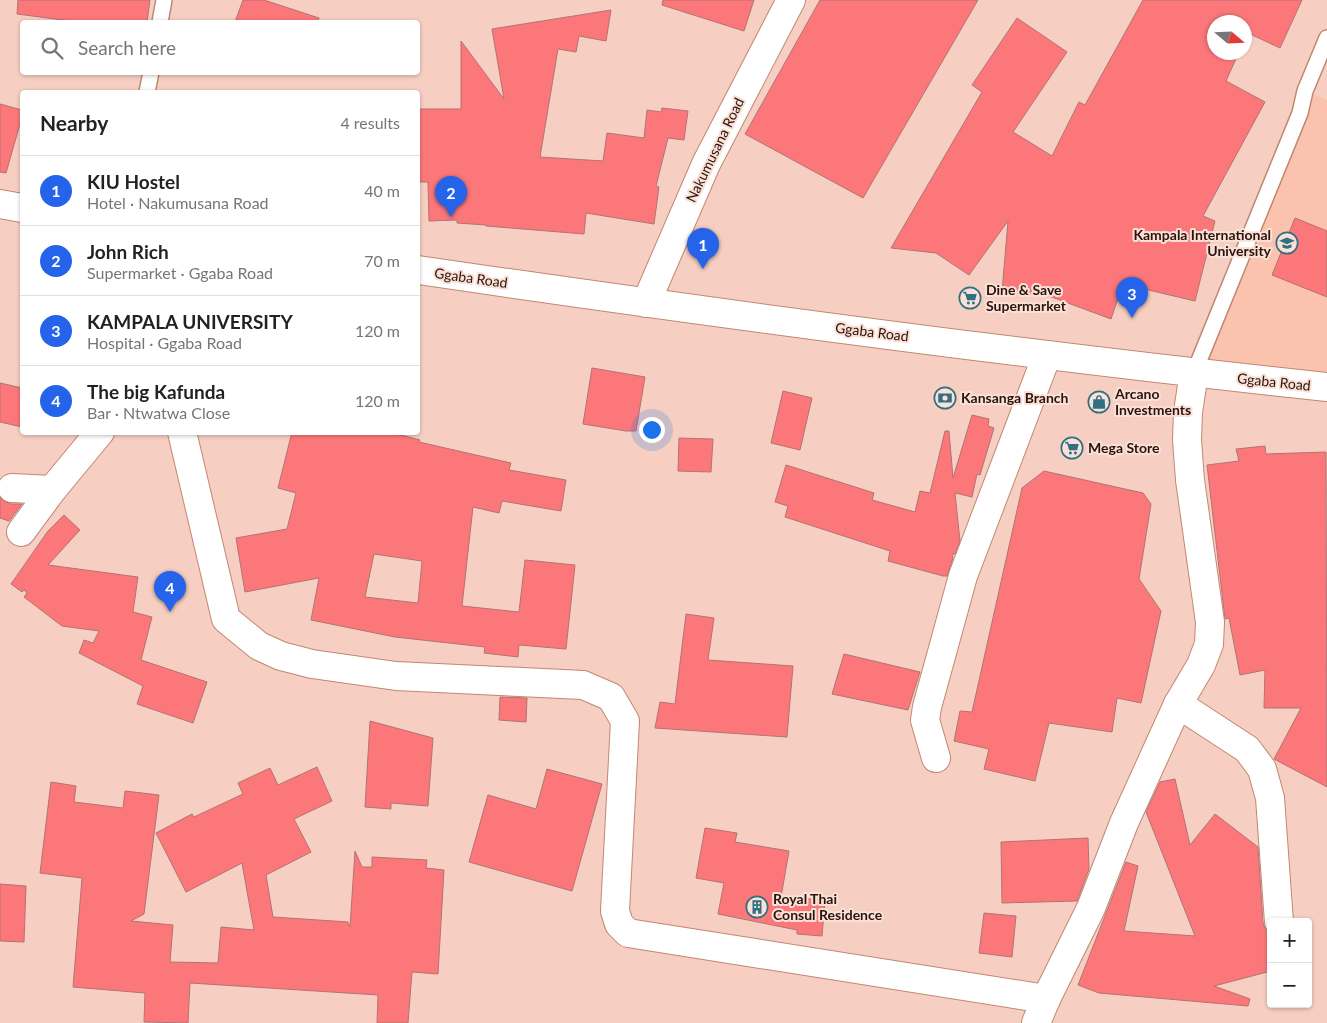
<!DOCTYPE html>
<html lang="en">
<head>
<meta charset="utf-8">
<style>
  body { margin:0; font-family:Lato,sans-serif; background:#f6f6f6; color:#222 }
  .controls { position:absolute; right:15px; bottom:15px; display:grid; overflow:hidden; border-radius:5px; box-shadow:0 1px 4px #0004 }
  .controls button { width:45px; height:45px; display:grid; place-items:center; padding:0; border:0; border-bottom:1px solid #e0e0e0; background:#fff; color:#222; font:25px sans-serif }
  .compass { position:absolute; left:1207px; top:15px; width:45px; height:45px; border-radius:50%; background:#fff; box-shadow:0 1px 4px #0004; rotate:109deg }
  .you { position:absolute; left:651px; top:429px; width:18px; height:18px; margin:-12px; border:4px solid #fff; border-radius:50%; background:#1a73e8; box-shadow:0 0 0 8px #1a73e833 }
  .badge { display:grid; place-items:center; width:32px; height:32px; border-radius:50%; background:#2563eb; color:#fff; font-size:16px; font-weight:700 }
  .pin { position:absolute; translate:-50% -41px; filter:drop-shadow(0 1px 2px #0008) }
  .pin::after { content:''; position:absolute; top:26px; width:18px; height:15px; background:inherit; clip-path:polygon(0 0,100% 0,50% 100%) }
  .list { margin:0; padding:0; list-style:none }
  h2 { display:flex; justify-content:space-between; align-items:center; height:65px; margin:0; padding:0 20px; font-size:21px }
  h2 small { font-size:16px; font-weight:400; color:#767676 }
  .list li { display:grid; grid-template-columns:32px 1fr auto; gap:15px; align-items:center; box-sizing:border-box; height:70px; padding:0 20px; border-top:1px solid #e0e0e0 }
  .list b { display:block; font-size:19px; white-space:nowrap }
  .list p { margin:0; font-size:16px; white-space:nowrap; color:#767676 }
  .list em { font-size:16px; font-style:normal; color:#767676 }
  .icon { flex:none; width:28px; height:28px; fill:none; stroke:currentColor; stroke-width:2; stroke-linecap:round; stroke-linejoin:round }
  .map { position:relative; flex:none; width:1327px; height:1023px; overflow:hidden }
  .search { position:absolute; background:#fff; box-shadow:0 1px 4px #0004; left:20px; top:20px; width:400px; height:55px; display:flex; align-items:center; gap:12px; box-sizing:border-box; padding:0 18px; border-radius:5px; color:#767676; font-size:19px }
  .panel { position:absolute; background:#fff; box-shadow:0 1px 4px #0004; left:20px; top:90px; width:400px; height:345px; border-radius:5px }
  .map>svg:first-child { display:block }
  .built { fill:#fbc2ad }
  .building { fill:#fc777a; stroke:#b27372; fill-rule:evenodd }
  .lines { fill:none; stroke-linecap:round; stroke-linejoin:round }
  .lane-casing { stroke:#c28771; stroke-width:18 }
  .street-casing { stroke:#c28771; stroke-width:30 }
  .secondary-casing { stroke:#c28771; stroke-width:30 }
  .lane { stroke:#fff; stroke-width:15 }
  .street { stroke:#fff; stroke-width:28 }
  .secondary { stroke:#fff; stroke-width:28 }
  .labels { text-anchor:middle; stroke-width:4; stroke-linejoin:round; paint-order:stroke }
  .street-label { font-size:14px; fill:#2b140c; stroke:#fae0d6 }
  .poi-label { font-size:14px; font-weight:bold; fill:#2b140c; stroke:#fae0d6; text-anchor:start }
</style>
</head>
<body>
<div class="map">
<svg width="1327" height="1023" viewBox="0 0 1327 1023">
  <rect width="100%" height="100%" fill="#f6cfc2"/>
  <path class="built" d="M1305,91L1327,100V387L1194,373Z"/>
  <g class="building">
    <path d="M18,0H150L147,22H78L17,14Z"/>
    <path d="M243,0H264L319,18L318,22H235Z"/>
    <path d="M663,0H754L744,31L662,5Z"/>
    <path d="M820,0H978L863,198L745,134Z"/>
    <path d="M1143,0H1302L1280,48L1248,33L1244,40V22H1214V52H1239L1226,81L1265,102L1203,216L1215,221L1195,301L1123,284L1111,319L1049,296L1002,292L1008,221L969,275L936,253L891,248L982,92L972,85L1017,18L1067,52L1013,132L1052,156L1079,102L1085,105Z"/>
    <path d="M611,10L606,41L579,36L576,52L558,49L540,157L603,161L607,133L644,138L647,110L661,112L662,108L688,111L684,140L668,138L656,186L659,187L654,224L586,213L584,234L486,226V225L457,223V220L429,221L428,182H418V109H461V41L504,99L492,29Z"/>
    <path d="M0,104L22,110V117L6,173L0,172Z"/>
    <path d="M1295,218L1327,231V297L1272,275Z"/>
    <path d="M592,368L645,377L636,431H626L583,424Z"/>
    <path d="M0,383L22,388V427L0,422Z"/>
    <path d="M783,391L812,398L800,450L771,443Z"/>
    <path d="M972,415L989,419L988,426L994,428L980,475L977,474L972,497L955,493L960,541L955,554H952L953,558L947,576H943L888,561L890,551L785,517L788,506L775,502L786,465L874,493L872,500L915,512L920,491L930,493L945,431H949L953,478Z"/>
    <path d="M292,432H389L420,440L419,442L511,463L509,470L566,480L561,511L502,501L499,513L473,507L462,606L519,612L525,560L575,565L566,649L519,645L518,657L484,653L485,647L395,637L311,620L319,578L245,592L236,538L287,529L296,493L278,488ZM374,554L422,561L418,603L365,597Z"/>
    <path d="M679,438L713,439L711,472L678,471Z"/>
    <path d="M1265,446L1266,454L1326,452L1327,787L1274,759L1301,708H1264L1265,670L1240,675L1229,618L1225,619L1207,465L1239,461L1236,449Z"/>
    <path d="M1044,471L1143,493L1151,504L1139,579L1161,611L1141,703L1117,698L1112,732L1049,723L1035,781L984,769L989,749L954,741L960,711L972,712L1022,488Z"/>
    <path d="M0,497L4,501L11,504H22L9,521L0,518Z"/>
    <path d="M64,515L80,530L48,565L138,577L133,612L152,617L141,660L207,682L193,723L137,704L143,686L79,653L84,640L93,643L99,631L62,626L24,597L27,593L24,590L22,592L11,584L48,531Z"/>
    <path d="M686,614L714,618L708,660L793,666L787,737L655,728L660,702L675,704Z"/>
    <path d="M844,654L920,672L908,710L832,694Z"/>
    <path d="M500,697L527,698L526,722L499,720Z"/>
    <path d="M370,721L433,738L428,806L391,803V809L365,807Z"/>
    <path d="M317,767L332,801L294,819L311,852L266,875L273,917L348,922L350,927L355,851L362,867H372V857L427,860L426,868L444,870L438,974L412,972L408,1023H377L378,995L190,983L188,1023L144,1022L145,993L73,987L82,878L40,873L51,782L76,786L74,802L123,808L125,791L159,795L144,914L131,921L173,925L170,962L218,963L221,927L254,930L242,863L186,892L156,833L192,814L194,817L243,794L238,783L270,768L278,785Z"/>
    <path d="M547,769L602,784L572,891L469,862L488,795L536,809Z"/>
    <path d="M1175,779L1190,845L1215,814L1258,847L1263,923L1266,930L1271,935V971L1214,986L1250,999L1248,1006L1099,993L1078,985L1126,862L1138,866L1124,931L1195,936L1146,812L1160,782Z"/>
    <path d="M705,828L737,833L735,842L789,851L781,897L825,900L822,936L797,934V930L718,914L724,883L696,878Z"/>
    <path d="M1088,838L1089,869L1077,901L1002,903L1001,842Z"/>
    <path d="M0,884L26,886L24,942L0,941Z"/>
    <path d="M984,913L1016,916L1012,957L979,953Z"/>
  </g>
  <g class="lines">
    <g class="lane-casing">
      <g id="lane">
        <path d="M160,22L164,0"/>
        <path d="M147,92L151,72"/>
        <path d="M1194,373L1300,113L1305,91L1327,38"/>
      </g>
    </g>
    <g class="street-casing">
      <g id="street">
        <path d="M646,303L706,164L791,0"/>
        <path d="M182,432L226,619L259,646L281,656L312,664L396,676L583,685L611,697L625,721L615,911L619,924L628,933L1046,999"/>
        <path d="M12,488L52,490"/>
        <path d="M21,532L52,490L100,432"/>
        <path d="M1178,704L1247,749L1262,769L1270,798L1279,922"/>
        <path d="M936,758L925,720L927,707L963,576L1047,355"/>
        <path d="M1036,1023L1046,999L1091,908L1124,823L1178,704L1201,665L1209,644L1210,622L1190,480L1187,440L1188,412L1194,373"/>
      </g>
    </g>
    <g class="secondary-casing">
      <g id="secondary">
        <path d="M0,204L22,208"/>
        <path d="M418,270C720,314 1023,355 1327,387"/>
      </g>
    </g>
    <use href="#lane" class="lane"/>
    <use href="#street" class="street"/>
    <use href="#secondary" class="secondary"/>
  </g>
  <defs>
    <g id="university-ring" transform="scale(1.125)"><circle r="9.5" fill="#fae0d6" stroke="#2f7083" stroke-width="1.5"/><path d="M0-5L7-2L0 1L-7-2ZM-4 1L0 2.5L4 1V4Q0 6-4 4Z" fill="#2f7083"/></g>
    <g id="supermarket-ring" transform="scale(1.125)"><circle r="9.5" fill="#fae0d6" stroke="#2f7083" stroke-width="1.5"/><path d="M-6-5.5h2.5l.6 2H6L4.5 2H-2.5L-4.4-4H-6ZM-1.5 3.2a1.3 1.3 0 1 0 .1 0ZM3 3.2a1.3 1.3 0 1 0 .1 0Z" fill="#2f7083"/></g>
    <g id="bank-ring" transform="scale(1.125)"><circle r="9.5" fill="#fae0d6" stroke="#2f7083" stroke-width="1.5"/><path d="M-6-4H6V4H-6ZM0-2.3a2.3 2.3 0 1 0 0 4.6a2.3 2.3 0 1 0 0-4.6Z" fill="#2f7083"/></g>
    <g id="shop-ring" transform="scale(1.125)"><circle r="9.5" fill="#fae0d6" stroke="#2f7083" stroke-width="1.5"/><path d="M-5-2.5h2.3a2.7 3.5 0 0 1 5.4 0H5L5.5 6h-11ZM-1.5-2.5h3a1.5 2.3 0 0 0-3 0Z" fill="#2f7083"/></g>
    <g id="building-ring" transform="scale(1.125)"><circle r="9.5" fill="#fae0d6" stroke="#2f7083" stroke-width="1.5"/><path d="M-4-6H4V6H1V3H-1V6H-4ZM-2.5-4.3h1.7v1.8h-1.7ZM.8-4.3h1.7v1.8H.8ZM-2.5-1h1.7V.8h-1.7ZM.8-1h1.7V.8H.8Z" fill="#2f7083"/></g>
  </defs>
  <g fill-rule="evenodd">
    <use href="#university-ring" x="1287" y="243"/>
    <use href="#supermarket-ring" x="970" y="298"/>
    <use href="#bank-ring" x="945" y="398"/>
    <use href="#shop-ring" x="1099" y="402"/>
    <use href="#supermarket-ring" x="1072" y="448"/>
    <use href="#building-ring" x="757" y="907"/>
  </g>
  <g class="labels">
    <g class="street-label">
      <text transform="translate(715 150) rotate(-64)" y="5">Nakumusana Road</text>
      <text transform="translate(471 278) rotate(8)" y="5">Ggaba Road</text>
      <text transform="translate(872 332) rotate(7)" y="5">Ggaba Road</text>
      <text transform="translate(1274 382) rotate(6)" y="5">Ggaba Road</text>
    </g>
    <g class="poi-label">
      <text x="1271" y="240" text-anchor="end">Kampala International<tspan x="1271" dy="16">University</tspan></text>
      <text x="986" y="295">Dine &amp; Save<tspan x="986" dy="16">Supermarket</tspan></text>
      <text x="1115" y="399">Arcano<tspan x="1115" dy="16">Investments</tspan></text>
      <text x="961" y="403">Kansanga Branch</text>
      <text x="1088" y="453">Mega Store</text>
      <text x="773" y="904">Royal Thai<tspan x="773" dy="16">Consul Residence</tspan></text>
    </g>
  </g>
</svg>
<div class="controls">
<button>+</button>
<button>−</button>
</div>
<svg class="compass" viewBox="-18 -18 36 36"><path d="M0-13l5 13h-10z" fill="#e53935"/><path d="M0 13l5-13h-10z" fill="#767676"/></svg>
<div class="you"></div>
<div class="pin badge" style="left:703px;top:269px">1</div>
<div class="pin badge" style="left:451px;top:217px">2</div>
<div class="pin badge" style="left:1132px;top:318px">3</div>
<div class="pin badge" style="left:170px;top:612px">4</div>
<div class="search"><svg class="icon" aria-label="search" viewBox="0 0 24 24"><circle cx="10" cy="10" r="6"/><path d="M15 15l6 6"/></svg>Search here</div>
<section class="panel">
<h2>Nearby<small>4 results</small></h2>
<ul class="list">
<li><span class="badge">1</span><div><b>KIU Hostel</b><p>Hotel · Nakumusana Road</p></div><em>40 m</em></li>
<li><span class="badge">2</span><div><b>John Rich</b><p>Supermarket · Ggaba Road</p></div><em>70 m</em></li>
<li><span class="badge">3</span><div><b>KAMPALA UNIVERSITY</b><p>Hospital · Ggaba Road</p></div><em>120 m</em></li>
<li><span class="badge">4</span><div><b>The big Kafunda</b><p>Bar · Ntwatwa Close</p></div><em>120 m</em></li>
</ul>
</section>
</div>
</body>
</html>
